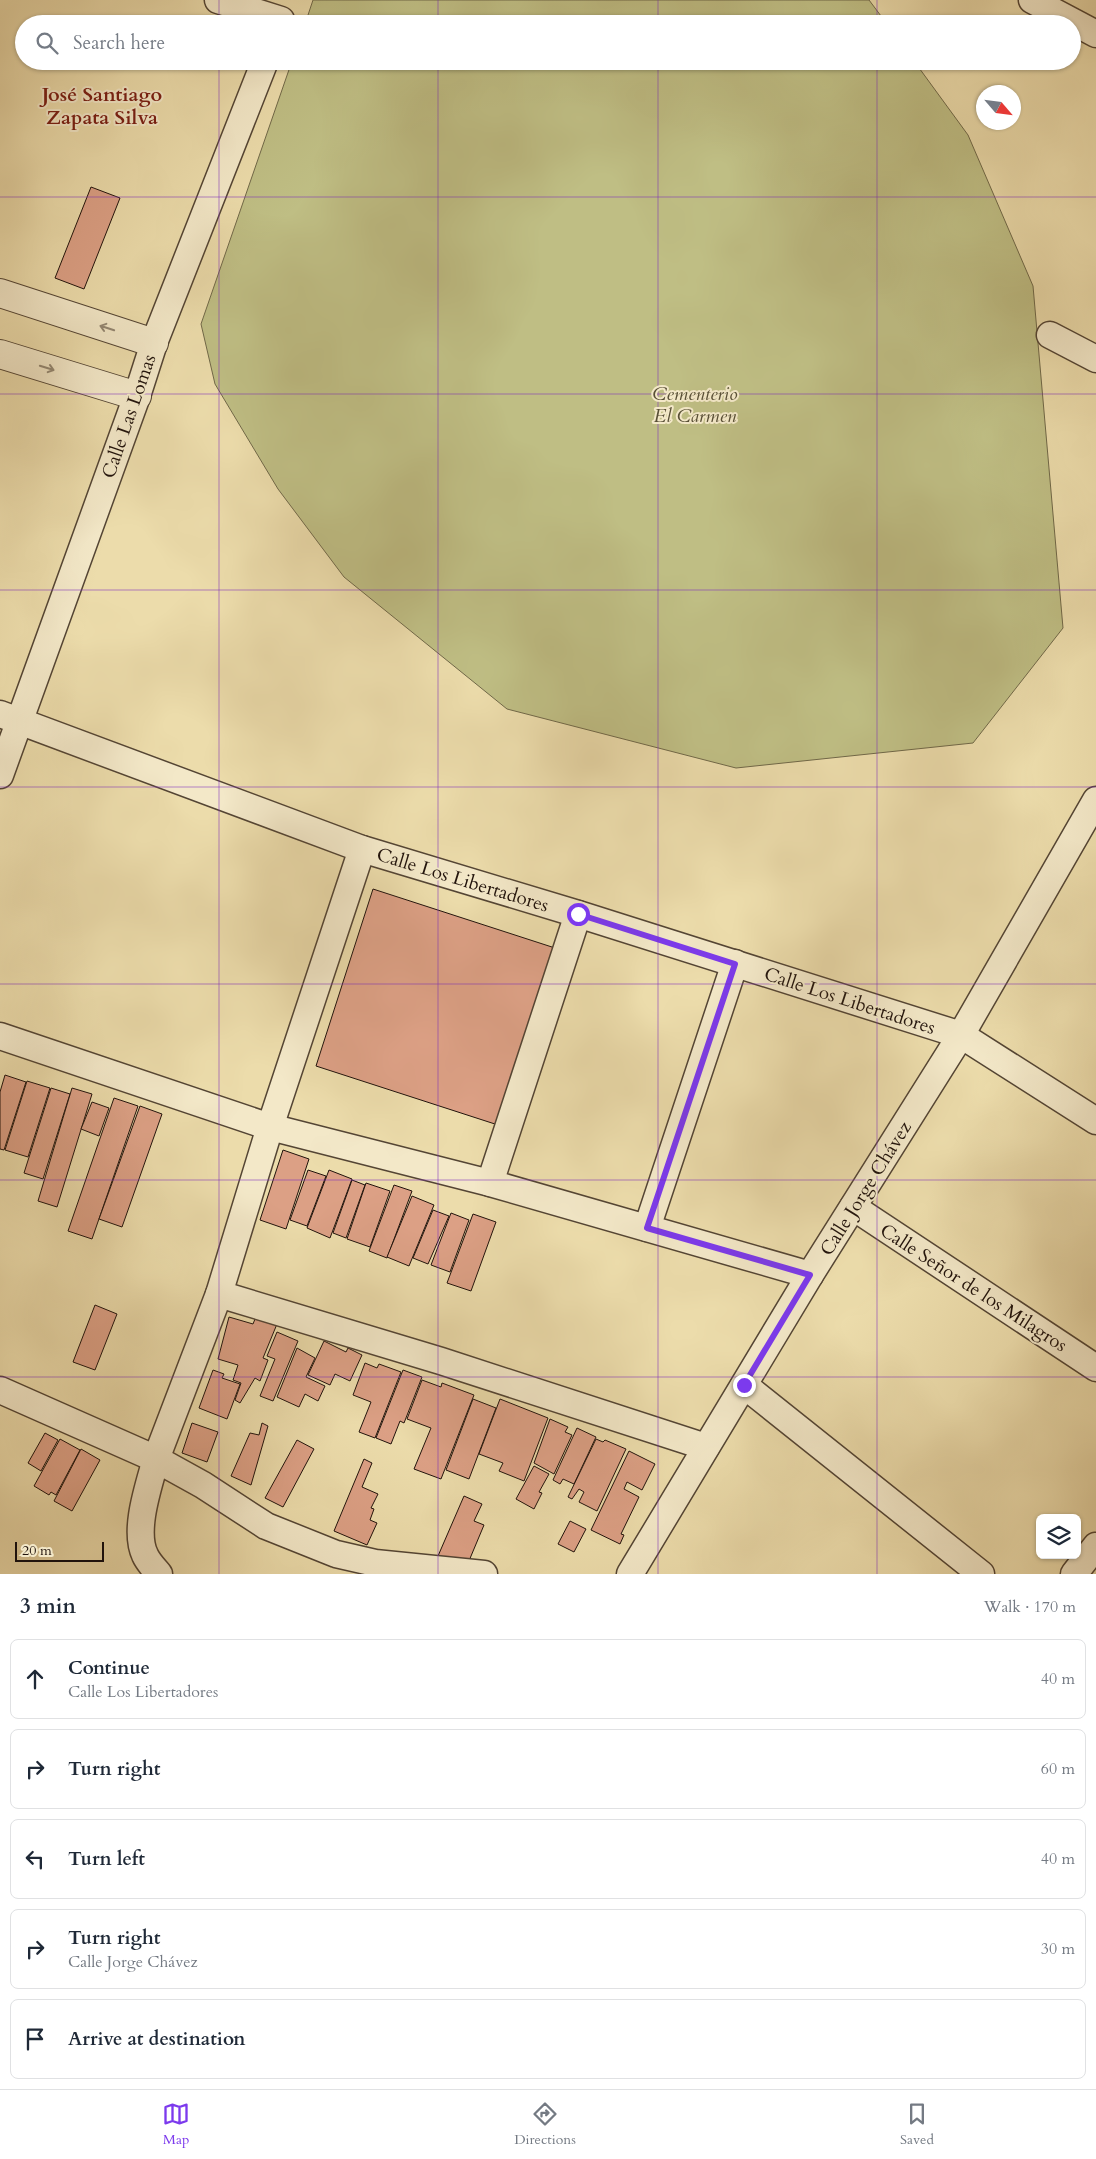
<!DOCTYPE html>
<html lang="en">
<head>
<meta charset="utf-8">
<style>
  body { margin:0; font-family:Cardo,serif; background:#f6f6f7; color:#1f2937 }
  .controls { position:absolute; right:15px; bottom:15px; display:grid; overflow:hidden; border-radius:8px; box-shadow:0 1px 4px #0004 }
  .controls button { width:45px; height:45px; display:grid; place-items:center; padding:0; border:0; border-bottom:1px solid #e0e1e3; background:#fff; color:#1f2937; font:25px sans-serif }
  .compass { position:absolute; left:976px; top:85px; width:45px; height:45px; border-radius:50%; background:#fff; box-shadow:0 1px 4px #0004; rotate:118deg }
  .scale { position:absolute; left:15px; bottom:12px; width:89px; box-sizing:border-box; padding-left:5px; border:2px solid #21130c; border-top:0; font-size:14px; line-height:18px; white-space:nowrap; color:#21130c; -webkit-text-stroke:4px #f3e8c8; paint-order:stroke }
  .stop { position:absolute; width:15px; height:15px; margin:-11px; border:4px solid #7c3aed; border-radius:50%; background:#fff }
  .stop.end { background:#7c3aed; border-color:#fff; box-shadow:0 1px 5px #0008 }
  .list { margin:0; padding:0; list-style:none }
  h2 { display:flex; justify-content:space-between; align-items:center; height:65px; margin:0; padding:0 20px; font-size:21px }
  h2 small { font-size:16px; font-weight:400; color:#747a83 }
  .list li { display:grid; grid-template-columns:32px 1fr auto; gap:15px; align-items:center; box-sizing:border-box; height:80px; margin:0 10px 10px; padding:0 10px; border:1px solid #e0e1e3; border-radius:8px }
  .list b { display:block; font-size:19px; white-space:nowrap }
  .list p { margin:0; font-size:16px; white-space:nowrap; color:#747a83 }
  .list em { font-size:16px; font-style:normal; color:#747a83 }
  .icon { flex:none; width:28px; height:28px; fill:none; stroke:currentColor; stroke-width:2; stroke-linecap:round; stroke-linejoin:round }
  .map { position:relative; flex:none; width:1096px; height:1574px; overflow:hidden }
  .search { position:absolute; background:#fff; box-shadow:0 1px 4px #0004; left:15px; right:15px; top:15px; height:55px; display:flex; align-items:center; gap:12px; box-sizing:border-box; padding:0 18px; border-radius:28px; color:#747a83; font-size:19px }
  .sheet { height:515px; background:#fff }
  nav { display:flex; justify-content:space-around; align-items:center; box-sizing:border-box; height:70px; border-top:1px solid #e0e1e3; background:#fff; font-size:14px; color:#747a83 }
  nav a { display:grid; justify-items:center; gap:2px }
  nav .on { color:#7c3aed }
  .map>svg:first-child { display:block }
  .green { fill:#bfbe84; stroke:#706848 }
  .building { fill:#dca085; stroke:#21130c }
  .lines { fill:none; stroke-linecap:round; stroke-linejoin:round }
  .minor-casing { stroke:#544534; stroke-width:29 }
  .tertiary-casing { stroke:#544534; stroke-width:30 }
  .minor { stroke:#f3e8c8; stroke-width:26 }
  .tertiary { stroke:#f3e8c8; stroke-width:28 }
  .oneway { stroke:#948873 }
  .route { stroke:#7c3aed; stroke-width:6 }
  .grid { fill:none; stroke:#7b2cbf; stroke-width:1; stroke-opacity:0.55 }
  .labels { text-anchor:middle; stroke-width:4; stroke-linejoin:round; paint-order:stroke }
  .park-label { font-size:19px; font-style:italic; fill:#584f36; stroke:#f3e8c8 }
  .street-label { font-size:19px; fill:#21130c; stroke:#f3e8c8 }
  .neighbourhood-label { font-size:20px; font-weight:bold; fill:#7a1f14; stroke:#f3e8c8 }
</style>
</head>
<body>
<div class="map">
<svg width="1096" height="1574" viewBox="0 0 1096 1574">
  <rect width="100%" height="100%" fill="#ecdcab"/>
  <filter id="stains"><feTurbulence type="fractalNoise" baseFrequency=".004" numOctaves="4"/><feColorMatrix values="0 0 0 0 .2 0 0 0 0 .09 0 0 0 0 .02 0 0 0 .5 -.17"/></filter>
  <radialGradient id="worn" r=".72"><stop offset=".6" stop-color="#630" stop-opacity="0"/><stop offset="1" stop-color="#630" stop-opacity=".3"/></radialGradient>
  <g class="green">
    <path d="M313,0H869L887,24H305Z"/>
    <path d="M292,61H914L968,135L1033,286L1063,628L973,743L736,768L507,709L344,577L278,489L215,384L201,324Z"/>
  </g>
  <g class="building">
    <path d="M91,187L120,198L84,289L55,278Z"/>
    <path d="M373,889L555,948L498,1125L316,1066Z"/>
    <path d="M5,1075L26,1082L4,1150L0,1149V1092Z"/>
    <path d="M27,1081L50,1088L28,1157L5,1150Z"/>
    <path d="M51,1088L70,1094L43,1179L24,1173Z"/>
    <path d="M72,1088L92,1094L57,1207L38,1201Z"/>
    <path d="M114,1098L138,1106L92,1239L68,1231Z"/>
    <path d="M92,1102L109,1108L99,1136L81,1129Z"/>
    <path d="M140,1106L162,1114L122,1227L99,1219Z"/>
    <path d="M283,1150L309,1159L286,1229L260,1220Z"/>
    <path d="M308,1170L326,1176L307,1226L290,1220Z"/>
    <path d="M329,1170L352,1179L330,1238L307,1228Z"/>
    <path d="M352,1180L365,1185L346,1238L333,1233Z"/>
    <path d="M366,1183L390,1191L370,1247L347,1239Z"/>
    <path d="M394,1185L412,1191L387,1258L369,1251Z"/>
    <path d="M412,1196L434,1205L409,1266L387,1257Z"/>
    <path d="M433,1210L449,1216L428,1264L413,1258Z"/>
    <path d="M451,1213L469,1220L450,1272L431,1265Z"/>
    <path d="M473,1214L496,1222L471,1291L447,1283Z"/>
    <path d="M95,1305L117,1314L95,1370L73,1362Z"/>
    <path d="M229,1317L253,1324L255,1319L277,1324L263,1358L268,1360L260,1381L255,1378L240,1403L235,1400L241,1383L233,1380L238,1365L218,1359Z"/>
    <path d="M277,1332L298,1341L273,1401L260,1396L275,1359L267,1356Z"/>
    <path d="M324,1341L346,1352L348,1348L362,1355L350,1381L335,1374L330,1385L308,1375Z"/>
    <path d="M297,1348L315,1358L306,1377L325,1386L318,1401L305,1394L299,1407L277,1397Z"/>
    <path d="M365,1363L377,1368L379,1364L401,1372L375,1438L359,1432L371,1402L353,1395Z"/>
    <path d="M213,1370L224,1374L222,1378L240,1384L227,1419L199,1408Z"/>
    <path d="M403,1370L422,1377L404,1423L400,1421L391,1444L376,1438Z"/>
    <path d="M422,1380L441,1387L442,1383L474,1395L441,1479L414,1469L431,1428L407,1419Z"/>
    <path d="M473,1399L496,1408L469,1479L446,1470Z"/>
    <path d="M500,1399L548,1418L524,1481L499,1471L503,1463L479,1454Z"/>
    <path d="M550,1419L568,1427L565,1432L572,1435L554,1474L534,1463Z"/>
    <path d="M192,1423L218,1432L207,1462L182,1453Z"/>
    <path d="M262,1423L268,1426L251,1485L231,1476L250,1433L259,1435Z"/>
    <path d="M577,1428L596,1437L574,1484L563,1479L560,1484L553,1480Z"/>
    <path d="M45,1433L58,1440L41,1471L28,1463Z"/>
    <path d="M60,1439L80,1450L56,1495L51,1492L49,1495L34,1486Z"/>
    <path d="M596,1439L603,1442L605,1440L626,1449L597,1511L579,1502L584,1492L579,1489L572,1499L568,1497Z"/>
    <path d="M297,1440L314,1449L283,1507L265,1498Z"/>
    <path d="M81,1449L100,1460L72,1511L54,1501Z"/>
    <path d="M629,1451L655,1464L642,1490L627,1482L624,1489L639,1497L621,1534L624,1535L620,1544L591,1530Z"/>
    <path d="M364,1459L372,1463L362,1487L378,1494L371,1508L374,1509L370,1520L377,1523L367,1545L334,1531Z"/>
    <path d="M534,1466L549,1474L539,1492L542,1493L534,1509L516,1499Z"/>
    <path d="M464,1496L482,1504L474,1521L484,1525L466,1568L438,1556Z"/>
    <path d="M570,1521L586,1529L574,1552L558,1544Z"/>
  </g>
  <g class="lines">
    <g class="minor-casing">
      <g id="minor">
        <path d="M218,0L281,20"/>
        <path d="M1032,0L1096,34"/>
        <path d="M1050,335L1096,359"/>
        <path d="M0,714L362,849L578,914L961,1035L1096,1121"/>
        <path d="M0,775L137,396L154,343L265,61"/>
        <path d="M0,1036L270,1127L490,1183L810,1275"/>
        <path d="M490,1183L578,914"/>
        <path d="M853,1207L1096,1368"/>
        <path d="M647,1228L735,963"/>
        <path d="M219,1294L441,1361L706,1447"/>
        <path d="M744,1385L981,1574"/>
        <path d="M0,1390L156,1459L203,1485L266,1526L336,1554L375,1563L484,1574"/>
        <path d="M159,1574C154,1568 148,1562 145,1555C133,1530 149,1485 156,1459L219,1294L270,1127L362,849"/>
        <path d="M630,1574L810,1275L961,1035L1096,800"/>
        <path d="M1074,1574L1096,1546"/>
      </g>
    </g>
    <g class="tertiary-casing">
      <g id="tertiary">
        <path d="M0,293L154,343"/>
        <path d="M0,354L137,396"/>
      </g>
    </g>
    <use href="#minor" class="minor"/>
    <use href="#tertiary" class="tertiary"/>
  </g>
  <defs><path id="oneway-shaft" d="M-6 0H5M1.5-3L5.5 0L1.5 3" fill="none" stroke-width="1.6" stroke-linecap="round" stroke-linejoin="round" transform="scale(1.25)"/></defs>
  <g class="oneway">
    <use href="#oneway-shaft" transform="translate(107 328) rotate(-162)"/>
    <use href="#oneway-shaft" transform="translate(47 368) rotate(17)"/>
  </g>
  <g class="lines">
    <path class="route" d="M578,914L735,964L647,1228L810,1275L744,1385"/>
  </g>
  <path class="grid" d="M219,0V24M438,0V24M658,0V24M877,0V24M219,61V1574M438,61V1574M658,61V1574M877,61V1574M0,197H1096M0,394H1096M0,590H1096M0,787H1096M0,984H1096M0,1180H1096M0,1377H1096"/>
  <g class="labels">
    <g class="park-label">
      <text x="695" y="400">Cementerio<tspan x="695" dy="22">El Carmen</tspan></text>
    </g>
    <g class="street-label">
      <text transform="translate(128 416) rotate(-71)" y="7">Calle Las Lomas</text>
      <text transform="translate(463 879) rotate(17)" y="7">Calle Los Libertadores</text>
      <text transform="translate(850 1000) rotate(18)" y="7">Calle Los Libertadores</text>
      <text transform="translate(865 1188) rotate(-58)" y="7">Calle Jorge Chávez</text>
      <text transform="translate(974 1287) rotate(33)" y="7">Calle Señor de los Milagros</text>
    </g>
    <g class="neighbourhood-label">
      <text x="102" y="101">José Santiago<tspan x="102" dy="23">Zapata Silva</tspan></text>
    </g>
  </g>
  <rect width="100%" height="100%" filter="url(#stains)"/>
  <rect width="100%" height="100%" fill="url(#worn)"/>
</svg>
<div class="controls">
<button><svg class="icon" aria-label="layers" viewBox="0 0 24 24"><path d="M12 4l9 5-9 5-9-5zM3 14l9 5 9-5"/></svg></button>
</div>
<svg class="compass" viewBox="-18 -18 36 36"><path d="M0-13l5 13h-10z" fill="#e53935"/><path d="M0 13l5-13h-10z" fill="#747a83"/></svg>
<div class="scale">20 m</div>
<div class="stop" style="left:578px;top:914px"></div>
<div class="stop end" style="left:744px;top:1385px"></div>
<div class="search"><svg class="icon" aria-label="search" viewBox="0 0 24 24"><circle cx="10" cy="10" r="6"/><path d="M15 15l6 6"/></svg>Search here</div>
</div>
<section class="sheet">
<h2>3 min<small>Walk · 170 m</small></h2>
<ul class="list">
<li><svg class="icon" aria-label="ahead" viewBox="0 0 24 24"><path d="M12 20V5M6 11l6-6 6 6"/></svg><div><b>Continue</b><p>Calle Los Libertadores</p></div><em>40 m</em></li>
<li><svg class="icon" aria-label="right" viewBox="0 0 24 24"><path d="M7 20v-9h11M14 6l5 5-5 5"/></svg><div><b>Turn right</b></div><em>60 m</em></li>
<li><svg class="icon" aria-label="left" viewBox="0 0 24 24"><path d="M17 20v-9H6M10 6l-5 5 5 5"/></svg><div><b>Turn left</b></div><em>40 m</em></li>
<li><svg class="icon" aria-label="right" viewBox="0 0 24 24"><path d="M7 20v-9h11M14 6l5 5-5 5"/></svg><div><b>Turn right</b><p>Calle Jorge Chávez</p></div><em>30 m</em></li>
<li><svg class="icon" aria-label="arrive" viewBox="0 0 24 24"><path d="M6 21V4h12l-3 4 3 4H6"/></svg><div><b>Arrive at destination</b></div></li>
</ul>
</section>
<nav>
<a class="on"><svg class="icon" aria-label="map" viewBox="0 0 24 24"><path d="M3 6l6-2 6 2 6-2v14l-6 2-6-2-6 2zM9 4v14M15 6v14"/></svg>Map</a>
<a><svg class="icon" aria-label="directions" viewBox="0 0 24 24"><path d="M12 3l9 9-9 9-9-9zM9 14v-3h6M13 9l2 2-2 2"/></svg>Directions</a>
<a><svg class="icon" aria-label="saved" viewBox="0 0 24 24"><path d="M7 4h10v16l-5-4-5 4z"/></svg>Saved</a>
</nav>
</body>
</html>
